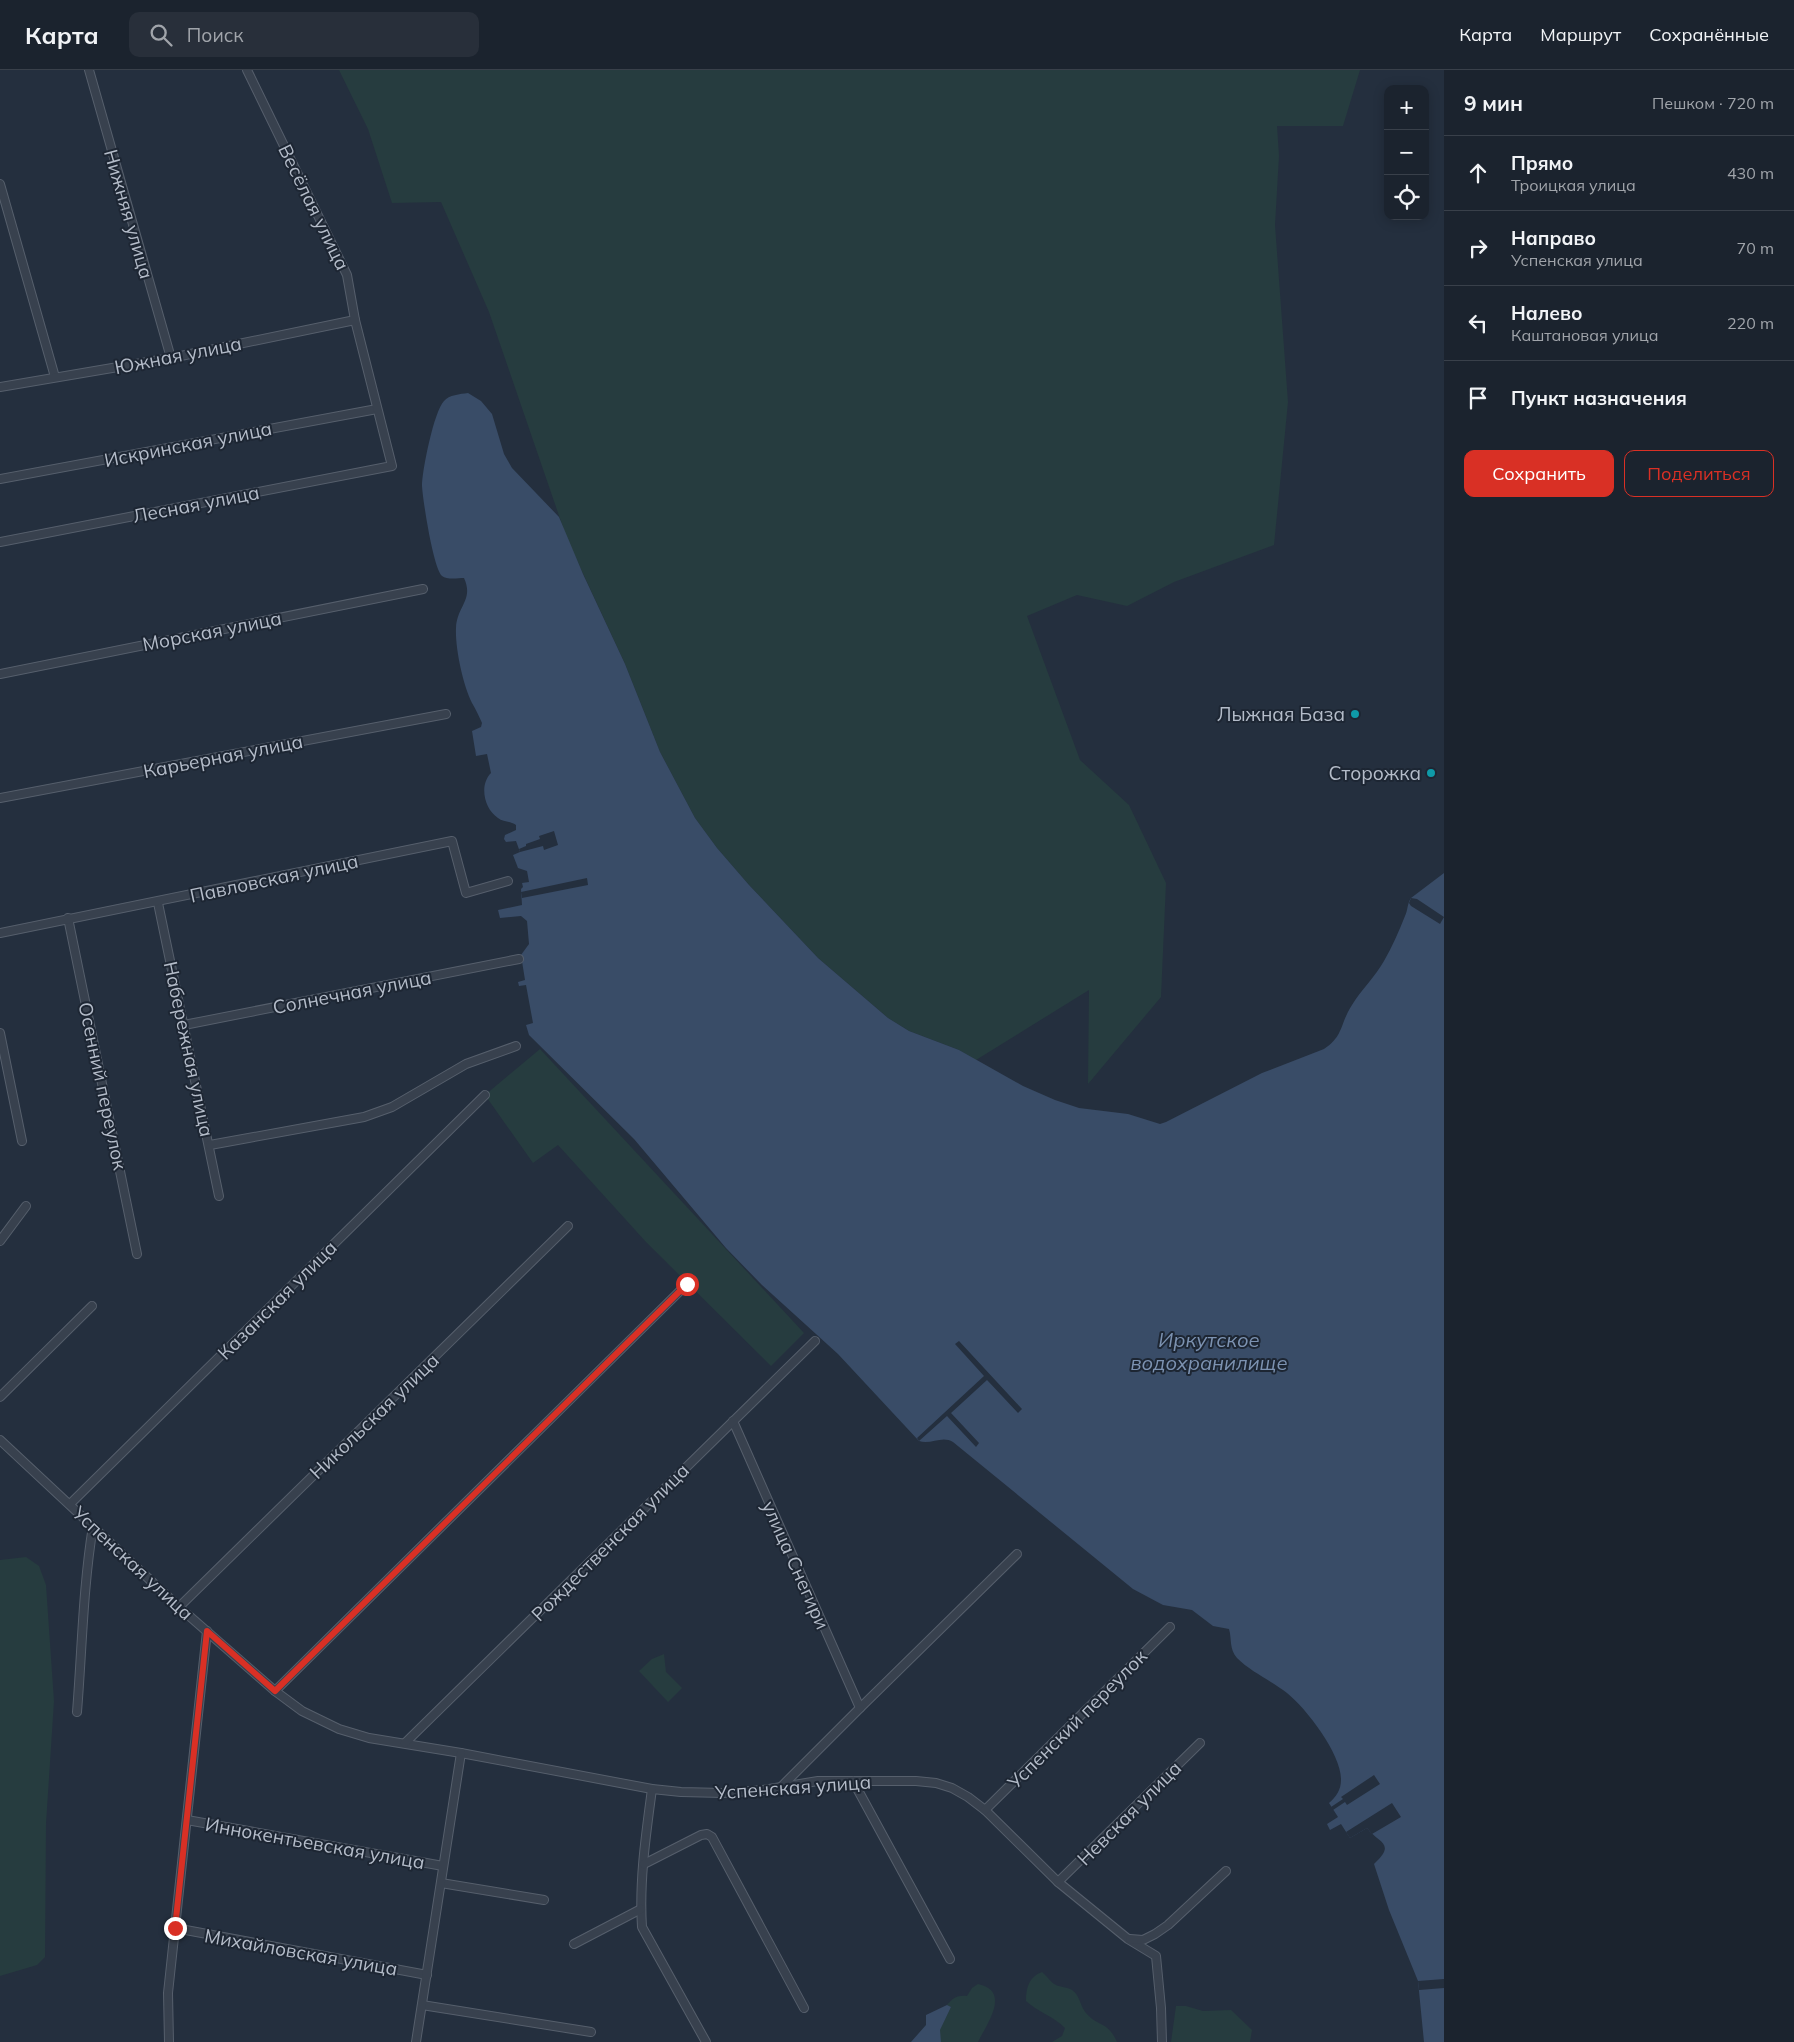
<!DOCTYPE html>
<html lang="ru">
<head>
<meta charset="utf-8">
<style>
  body { margin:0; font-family:Mulish,sans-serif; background:#282f3a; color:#f1f3f6 }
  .controls { position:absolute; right:15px; top:15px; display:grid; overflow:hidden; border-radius:10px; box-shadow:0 2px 12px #0003 }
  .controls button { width:45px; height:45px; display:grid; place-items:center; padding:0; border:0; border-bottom:1px solid #39404a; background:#1b232e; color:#f1f3f6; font:25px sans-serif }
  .stop { position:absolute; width:15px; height:15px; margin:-11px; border:4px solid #d93025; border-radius:50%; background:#fff }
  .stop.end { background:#d93025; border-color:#fff; box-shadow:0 1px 5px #0008 }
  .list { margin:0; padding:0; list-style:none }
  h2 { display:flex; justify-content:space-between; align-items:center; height:65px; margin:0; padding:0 20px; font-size:21px }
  h2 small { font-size:16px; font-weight:400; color:#a0a4aa }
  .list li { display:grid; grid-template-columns:32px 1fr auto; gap:15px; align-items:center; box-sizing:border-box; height:75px; padding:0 20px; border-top:1px solid #39404a }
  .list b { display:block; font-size:19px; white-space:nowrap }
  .list p { margin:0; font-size:16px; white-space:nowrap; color:#a0a4aa }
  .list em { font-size:16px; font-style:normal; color:#a0a4aa }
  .actions { display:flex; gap:10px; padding:15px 20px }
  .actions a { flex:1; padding:11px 0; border:1px solid #d93025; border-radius:10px; text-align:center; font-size:18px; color:#d93025 }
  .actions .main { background:#d93025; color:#fff }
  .icon { flex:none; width:28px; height:28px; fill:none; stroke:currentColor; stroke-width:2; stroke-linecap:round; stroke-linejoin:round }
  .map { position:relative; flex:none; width:1444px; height:1972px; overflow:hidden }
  header { display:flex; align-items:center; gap:30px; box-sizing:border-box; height:70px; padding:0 25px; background:#1b232e; border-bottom:1px solid #39404a }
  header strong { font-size:24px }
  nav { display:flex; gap:28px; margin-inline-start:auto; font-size:18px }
  .search { width:350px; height:45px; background:#282f3a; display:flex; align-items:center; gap:12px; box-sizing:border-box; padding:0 18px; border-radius:10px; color:#a0a4aa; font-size:19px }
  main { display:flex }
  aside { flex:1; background:#1b232e }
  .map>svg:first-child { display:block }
  .green { fill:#263c3f }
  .water { fill:#394c67 }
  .pier { fill:#242f3e }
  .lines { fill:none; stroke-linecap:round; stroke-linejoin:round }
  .minor-casing { stroke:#565f6c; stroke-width:10 }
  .minor { stroke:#38414e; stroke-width:8 }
  .route { stroke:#d93025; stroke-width:6 }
  .culture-dot { fill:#0f9aa8; stroke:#1d2633; stroke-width:2 }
  .labels { text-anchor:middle; stroke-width:4; stroke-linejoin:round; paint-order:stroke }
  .street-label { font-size:19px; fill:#b4bcc9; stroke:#1d2633 }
  .poi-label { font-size:19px; fill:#b4bcc9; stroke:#1d2633; text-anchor:end }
  .water-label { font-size:20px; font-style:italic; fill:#7c92b1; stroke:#1d2633 }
</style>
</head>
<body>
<header>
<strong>Карта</strong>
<div class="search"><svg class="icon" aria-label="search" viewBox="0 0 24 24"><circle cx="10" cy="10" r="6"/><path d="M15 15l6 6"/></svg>Поиск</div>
<nav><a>Карта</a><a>Маршрут</a><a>Сохранённые</a></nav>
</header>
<main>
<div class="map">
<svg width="1444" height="1972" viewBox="0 0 1444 1972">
  <rect width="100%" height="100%" fill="#242f3e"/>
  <g class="green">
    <path d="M339,0H1360L1343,56H1277L1279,86L1275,155L1288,332L1274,475L1174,512L1127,536L1077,525L1027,546L1080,690L1129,735L1166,813L1161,927L1088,1014L1089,920L976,990L959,980L909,961L888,948L818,888L749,815L717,778L695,748L660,682L625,594L567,469L489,242L441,132L392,133L368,59Z"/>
    <path d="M540,979L804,1263L771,1296L646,1172L558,1075L533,1093L485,1025Z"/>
    <path d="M26,1487L39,1496L46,1515L54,1631L46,1754L45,1887L37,1895L0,1906V1490Z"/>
    <path d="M664,1584L666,1602L682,1618L668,1632L639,1601L652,1589Z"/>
    <path d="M1042,1902C1047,1906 1051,1913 1056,1915C1061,1917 1067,1917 1072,1920C1080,1925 1080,1936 1086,1943C1099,1958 1107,1950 1117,1972H1052L1062,1966L1065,1958C1053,1946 1038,1942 1026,1931C1026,1917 1029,1907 1042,1902Z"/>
    <path d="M978,1914C1012,1921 986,1955 978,1972H941L939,1961L951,1937L947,1935C953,1928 957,1925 967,1926L972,1918Z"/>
    <path d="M1176,1936H1186L1203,1941L1231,1940L1252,1960L1250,1972H1171Z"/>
  </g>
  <g class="water">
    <path d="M468,323L481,331L492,344L504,384L512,398L559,447L583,504L625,594L660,682L695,748L717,778L749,815L818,888L888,948L909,961L959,980L1023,1016L1055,1030L1079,1038L1128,1044L1160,1054L1166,1052L1262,1003L1324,979C1344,966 1340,953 1352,935C1361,920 1375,907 1384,891C1392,877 1399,861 1405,846C1408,840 1407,834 1411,828L1444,803V1972H1424L1418,1911L1389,1840L1374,1794C1397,1773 1378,1773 1367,1758L1350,1768L1341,1754L1330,1760L1327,1754L1338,1747L1329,1733C1336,1727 1341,1720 1341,1710C1342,1685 1306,1638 1287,1623C1272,1611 1251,1602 1237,1588C1229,1579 1232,1569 1229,1559L1213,1556L1192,1540L1163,1535L1133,1519L953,1372C942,1365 931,1375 919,1371L838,1284L762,1215L726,1178L634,1069L529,965L526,955L533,953L526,915L519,916L518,912L525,910L521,885L529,874L527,851L521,846L500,848L498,840L522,835L521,819L523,817L522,813L529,812L527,801L518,798L513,785L520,782L516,771L506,772L504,769L505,765L516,760V755C510,751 503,752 498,748C484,739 479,715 491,703L487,684L476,686L472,661L481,657L482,653C479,646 476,640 472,633C463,615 455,578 456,558C457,536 474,530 464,508C458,508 447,510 442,506C433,497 423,431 422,416C422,401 434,341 444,331C449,325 460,324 468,323Z"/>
    <path d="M947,1935L951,1937L940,1960L941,1972H911L926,1955V1945Z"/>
  </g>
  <g class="pier">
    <path d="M554,761L558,775L544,780L543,776L520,782L519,779L526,776V774L540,769L539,766Z"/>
    <path d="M587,808L588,815L522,828L521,822Z"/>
    <path d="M1411,828L1417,829L1444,847L1440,854L1411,836L1409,833Z"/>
    <path d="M959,1271L1022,1339L1018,1343L987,1310L951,1343L979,1373L976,1377L947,1346L919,1371L917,1368L984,1306L955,1274Z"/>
    <path d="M1374,1705L1380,1714L1347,1735L1345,1732L1333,1740L1331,1737L1343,1729L1341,1727Z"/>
    <path d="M1392,1733L1401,1747L1372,1764L1367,1758L1350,1768L1346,1762Z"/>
    <path d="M1444,1909V1918L1419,1920L1418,1911Z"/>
  </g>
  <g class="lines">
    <g class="minor-casing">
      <g id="minor">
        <path d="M89,0L171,288"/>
        <path d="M0,114L55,307"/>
        <path d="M0,317L171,288L355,250"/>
        <path d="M0,409L377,339"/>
        <path d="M0,472L392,396L355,250L347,205L247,0"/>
        <path d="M0,604L423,519"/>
        <path d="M0,728L446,644"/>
        <path d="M158,833L219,1126"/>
        <path d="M68,848L137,1184"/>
        <path d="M0,863L452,771L466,823L508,811"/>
        <path d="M184,955L519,889"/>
        <path d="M0,963L22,1071"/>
        <path d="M210,1075L364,1047L392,1037L466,994L516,976"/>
        <path d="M0,1171L26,1136"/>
        <path d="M0,1327L92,1236"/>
        <path d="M733,1351L860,1638L782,1716"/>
        <path d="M0,1370L179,1537L275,1621L302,1641L339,1659L369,1668L461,1683L652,1719L681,1722L723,1723L763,1720L818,1711H916L936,1713L952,1718L968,1727L985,1740L1058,1812L1128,1869L1156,1886L1161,1938L1162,1972"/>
        <path d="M70,1434L485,1025"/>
        <path d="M179,1537L568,1156"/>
        <path d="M275,1621L687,1214"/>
        <path d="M860,1638L1017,1484"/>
        <path d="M77,1642C82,1580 83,1517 93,1456"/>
        <path d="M405,1673L815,1271"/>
        <path d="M853,1711L950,1889"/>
        <path d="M652,1719C646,1764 639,1811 642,1857L706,1972"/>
        <path d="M985,1740L1170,1557"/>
        <path d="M187,1750L443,1796"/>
        <path d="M644,1794L701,1765L707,1764L712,1767L804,1938"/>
        <path d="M1058,1812L1200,1673"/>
        <path d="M441,1813L544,1830"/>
        <path d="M175,1858L427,1905"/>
        <path d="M1130,1869L1143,1870L1155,1864L1168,1855L1226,1801"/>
        <path d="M574,1874L641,1839"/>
        <path d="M422,1935L591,1962"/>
        <path d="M169,1972L168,1923L207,1561"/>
        <path d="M416,1972L461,1683"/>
      </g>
    </g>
    <use href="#minor" class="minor"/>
  </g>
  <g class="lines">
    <path class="route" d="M175,1858L207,1561L275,1621L687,1214"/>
  </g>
  <g class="culture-dot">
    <circle cx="1355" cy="644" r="5"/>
    <circle cx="1431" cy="703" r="5"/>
  </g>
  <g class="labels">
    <g class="street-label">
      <text transform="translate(314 137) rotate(64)" y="7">Весёлая улица</text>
      <text transform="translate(129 144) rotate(74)" y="7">Нижняя улица</text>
      <text transform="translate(178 285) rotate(-11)" y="7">Южная улица</text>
      <text transform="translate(188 374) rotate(-11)" y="7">Искринская улица</text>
      <text transform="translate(196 434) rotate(-11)" y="7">Лесная улица</text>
      <text transform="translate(212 561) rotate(-11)" y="7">Морская улица</text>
      <text transform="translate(223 686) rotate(-11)" y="7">Карьерная улица</text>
      <text transform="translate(274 808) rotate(-12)" y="7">Павловская улица</text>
      <text transform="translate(352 922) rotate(-11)" y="7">Солнечная улица</text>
      <text transform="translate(189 979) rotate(78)" y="7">Набережная улица</text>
      <text transform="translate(103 1016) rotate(78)" y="7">Осенний переулок</text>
      <text transform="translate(277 1230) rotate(-45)" y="7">Казанская улица</text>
      <text transform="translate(374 1346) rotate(-44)" y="7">Никольская улица</text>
      <text transform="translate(610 1472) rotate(-45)" y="7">Рождественская улица</text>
      <text transform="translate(133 1493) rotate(43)" y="7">Успенская улица</text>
      <text transform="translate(796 1495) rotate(66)" y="7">улица Снегири</text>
      <text transform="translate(1077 1649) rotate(-45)" y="7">Успенский переулок</text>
      <text transform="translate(793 1717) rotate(-4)" y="7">Успенская улица</text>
      <text transform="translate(1129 1743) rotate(-45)" y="7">Невская улица</text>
      <text transform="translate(315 1773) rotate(10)" y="7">Иннокентьевская улица</text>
      <text transform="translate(301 1882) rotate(10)" y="7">Михайловская улица</text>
    </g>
    <g class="poi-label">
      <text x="1345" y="651">Лыжная База</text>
      <text x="1421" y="710">Сторожка</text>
    </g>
    <g class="water-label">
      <text x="1209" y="1277">Иркутское<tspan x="1209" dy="23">водохранилище</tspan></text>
    </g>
  </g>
</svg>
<div class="controls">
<button>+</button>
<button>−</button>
<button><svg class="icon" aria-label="locate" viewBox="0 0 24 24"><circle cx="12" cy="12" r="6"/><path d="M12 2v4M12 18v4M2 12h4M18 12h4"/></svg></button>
</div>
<div class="stop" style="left:687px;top:1214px"></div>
<div class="stop end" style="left:175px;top:1858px"></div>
</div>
<aside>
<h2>9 мин<small>Пешком · 720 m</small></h2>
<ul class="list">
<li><svg class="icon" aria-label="ahead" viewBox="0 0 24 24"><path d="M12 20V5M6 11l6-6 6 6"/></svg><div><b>Прямо</b><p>Троицкая улица</p></div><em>430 m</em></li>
<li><svg class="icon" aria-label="right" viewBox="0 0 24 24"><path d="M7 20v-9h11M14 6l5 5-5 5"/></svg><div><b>Направо</b><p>Успенская улица</p></div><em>70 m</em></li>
<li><svg class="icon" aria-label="left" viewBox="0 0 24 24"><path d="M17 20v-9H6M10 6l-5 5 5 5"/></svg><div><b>Налево</b><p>Каштановая улица</p></div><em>220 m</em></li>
<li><svg class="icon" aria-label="arrive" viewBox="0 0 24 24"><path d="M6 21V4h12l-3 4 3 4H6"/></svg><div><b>Пункт назначения</b></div></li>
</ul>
<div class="actions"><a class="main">Сохранить</a><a>Поделиться</a></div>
</aside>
</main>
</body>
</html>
